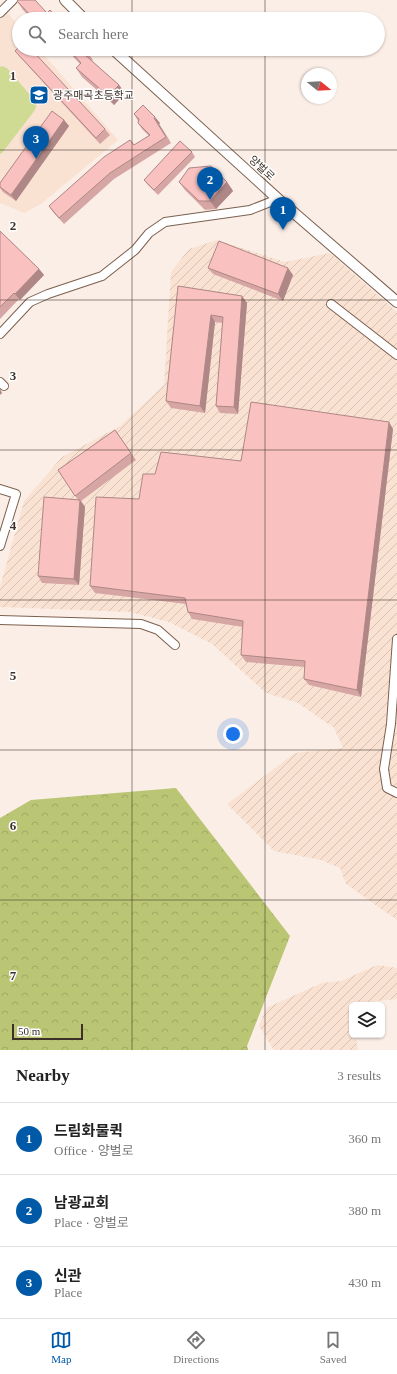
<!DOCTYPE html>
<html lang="en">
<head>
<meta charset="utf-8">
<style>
  body { margin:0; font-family:"Times New Roman","Noto Sans KR",serif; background:#f6f6f6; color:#222 }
  .controls { position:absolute; right:12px; bottom:12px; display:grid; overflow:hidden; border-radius:6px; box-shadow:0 1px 3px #0004 }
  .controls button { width:36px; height:36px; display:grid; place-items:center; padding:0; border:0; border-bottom:1px solid #e0e0e0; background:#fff; color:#222; font:20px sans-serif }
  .compass { position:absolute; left:301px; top:68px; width:36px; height:36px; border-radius:50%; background:#fff; box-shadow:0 1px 3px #0004; rotate:108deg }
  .scale { position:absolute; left:12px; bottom:10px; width:71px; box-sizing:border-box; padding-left:4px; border:2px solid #3c3028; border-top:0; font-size:11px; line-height:14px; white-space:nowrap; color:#3c3028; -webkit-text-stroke:3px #fff; paint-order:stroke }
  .you { position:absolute; left:233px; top:734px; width:14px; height:14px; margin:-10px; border:3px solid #fff; border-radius:50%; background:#1a73e8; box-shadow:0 0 0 6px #1a73e833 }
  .badge { display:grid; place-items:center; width:26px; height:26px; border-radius:50%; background:#0059a7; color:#fff; font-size:13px; font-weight:700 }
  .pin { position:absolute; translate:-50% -33px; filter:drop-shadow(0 1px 2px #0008) }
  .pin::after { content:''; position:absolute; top:21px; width:14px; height:12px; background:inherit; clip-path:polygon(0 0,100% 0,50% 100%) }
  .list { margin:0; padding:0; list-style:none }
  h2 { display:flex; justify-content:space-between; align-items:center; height:52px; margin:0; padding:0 16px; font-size:17px }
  h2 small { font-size:13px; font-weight:400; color:#767676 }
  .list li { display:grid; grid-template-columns:26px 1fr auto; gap:12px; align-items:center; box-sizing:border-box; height:72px; padding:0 16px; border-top:1px solid #e0e0e0 }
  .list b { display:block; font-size:15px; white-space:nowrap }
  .list p { margin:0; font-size:13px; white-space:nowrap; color:#767676 }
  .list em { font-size:13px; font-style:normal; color:#767676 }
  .icon { flex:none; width:22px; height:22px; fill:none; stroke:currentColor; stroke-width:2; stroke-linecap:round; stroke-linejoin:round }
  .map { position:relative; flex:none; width:397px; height:1050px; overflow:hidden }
  .search { position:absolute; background:#fff; box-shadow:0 1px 3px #0004; left:12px; right:12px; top:12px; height:44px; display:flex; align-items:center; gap:10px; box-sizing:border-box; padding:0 14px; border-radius:22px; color:#767676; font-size:15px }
  .sheet { height:268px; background:#fff }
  nav { display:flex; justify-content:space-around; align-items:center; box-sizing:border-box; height:56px; border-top:1px solid #e0e0e0; background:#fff; font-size:11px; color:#767676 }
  nav a { display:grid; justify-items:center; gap:2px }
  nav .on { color:#0059a7 }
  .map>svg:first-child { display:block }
  .built { fill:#fae2d3 }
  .industrial { fill:url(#industrial-furrows) }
  .forest { fill:url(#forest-crowns) }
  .garden { fill:#cfda93 }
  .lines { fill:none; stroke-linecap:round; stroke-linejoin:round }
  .minor-casing { stroke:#7c604f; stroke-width:10 }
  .tertiary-casing { stroke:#7c604f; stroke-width:12 }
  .minor { stroke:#fff; stroke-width:8 }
  .tertiary { stroke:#fff; stroke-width:10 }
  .wall { fill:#d6a6a5 }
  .shaded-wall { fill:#ae8786 }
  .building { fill:#f9c1c0; stroke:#ae8786 }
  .grid { fill:none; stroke:#3c3028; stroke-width:1; stroke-opacity:0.55 }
  .labels { text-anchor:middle; stroke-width:3; stroke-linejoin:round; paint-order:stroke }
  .poi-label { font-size:11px; fill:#3c3028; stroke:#fff; text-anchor:start }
  .street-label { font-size:11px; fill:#3c3028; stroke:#fff }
  .grid-label { font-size:13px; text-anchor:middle; font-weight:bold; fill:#3c3028; stroke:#fff; stroke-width:3; stroke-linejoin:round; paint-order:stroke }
</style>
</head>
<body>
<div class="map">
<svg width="397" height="1050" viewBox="0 0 397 1050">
  <defs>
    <pattern id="industrial-furrows" width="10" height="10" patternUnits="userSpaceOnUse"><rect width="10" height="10" fill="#fae2d3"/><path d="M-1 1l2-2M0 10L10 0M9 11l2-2" fill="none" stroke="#d7c2b5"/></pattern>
    <pattern id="forest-crowns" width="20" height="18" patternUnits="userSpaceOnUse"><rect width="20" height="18" fill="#bac674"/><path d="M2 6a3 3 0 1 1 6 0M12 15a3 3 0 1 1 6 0" fill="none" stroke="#a1aa64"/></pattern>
  </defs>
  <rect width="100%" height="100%" fill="#fbeee6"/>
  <path class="built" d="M4,9L19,26V49H39L118,140L41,204L24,213L0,203V13Z"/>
  <g class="industrial">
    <path d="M217,240L285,262L330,253L397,312V920L346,884L340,868L321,860L274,851L227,804L295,753L343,748L334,728L298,703L266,693L212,644L169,622L130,612L0,607V587L24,501L62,457L120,426L164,385L171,272L189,249Z"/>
    <path d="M377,965L397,968V999L349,1004L352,1020V1035H355L358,1050H274L259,1026L266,1008L322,983L341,981Z"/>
  </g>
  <path class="forest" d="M176,788L290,936L247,1046L248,1050H0V818L31,800Z"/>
  <path class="garden" d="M2,66L7,68L37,103L35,110L2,153L0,154V67Z"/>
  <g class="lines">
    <g class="minor-casing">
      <g id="minor">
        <path d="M0,13L13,0"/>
        <path d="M331,304L397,355"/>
        <path d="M0,334L30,302L48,294L102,276L135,250L149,233L165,222L250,210L278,199"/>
        <path d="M0,382L4,386"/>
        <path d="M0,489L16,494L0,546"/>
        <path d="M0,620L141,624L158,630L175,645"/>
        <path d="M397,639L391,724L384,769L387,788L397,793"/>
      </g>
    </g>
    <g class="tertiary-casing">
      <g id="tertiary">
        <path d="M65,0L84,19"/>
        <path d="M113,49L278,199L397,302"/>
      </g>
    </g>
    <use href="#minor" class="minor"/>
    <use href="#tertiary" class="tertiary"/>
  </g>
  <g class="wall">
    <path d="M17,1L47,13L58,19H32L23,10Z"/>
    <path d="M66,49H85L93,60L92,61L119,85L125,93L114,105L82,77L76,68L80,64Z"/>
    <path d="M15,51L105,129L110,135L100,144L20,57Z"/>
    <path d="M134,114L160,123L159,124L171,143L114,179L64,224L53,212L49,206L134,145L149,136L142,129L138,123V121Z"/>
    <path d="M64,120L69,126L16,201L3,192L0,188V183Z"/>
    <path d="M192,152L195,157L158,195L147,184L144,180Z"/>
    <path d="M179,182H227L233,191L216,209L205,210L185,190Z"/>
    <path d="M0,231L39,269L44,275L20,300L19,299L0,319Z"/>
    <path d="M208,268L293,275L283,301L213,274Z"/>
    <path d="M178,286L242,296L247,303L238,414L220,413L216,406L223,323L215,322L205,413L171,408L166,401Z"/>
    <path d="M393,429L361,697L309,685L304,679L305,667L246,662L241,655L243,627L192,619L188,612L186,604L95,593L90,586L139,499L155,474L241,461Z"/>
    <path d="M115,430L136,460L81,501L85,507L79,585L42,583L38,576L78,500L58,470Z"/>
  </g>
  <g class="shaded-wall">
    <path d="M119,85L125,93L114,105L108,96Z"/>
    <path d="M155,117L160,123L159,124L171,143L154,118Z"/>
    <path d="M64,120L69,126L16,201L11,195Z"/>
    <path d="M227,182L233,191L216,209L210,201Z"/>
    <path d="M288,268L293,275L283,301L278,294Z"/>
    <path d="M39,269L44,275L20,300L15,294Z"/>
    <path d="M242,296L247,303L238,414L234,407Z"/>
    <path d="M211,315L215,322L205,413L200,406Z"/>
    <path d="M0,389L2,393L0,395Z"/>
    <path d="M389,422L393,429L361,697L357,690Z"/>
    <path d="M80,500L85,507L79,585L74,579Z"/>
  </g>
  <g class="building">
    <path d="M18,0H35L47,13L50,10L58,19H39L37,16L34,19L17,1Z"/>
    <path d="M19,47V49H31L105,129L96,138L15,51Z"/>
    <path d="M68,49H85L87,51L84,54L119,85L108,96L76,68L81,63Z"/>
    <path d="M143,105L155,117L154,118L166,137L110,173L59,218L49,206L104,157L130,140L134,145L150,135L138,123L139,119L134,114Z"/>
    <path d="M52,111L64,120L11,195L0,187V183Z"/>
    <path d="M180,141L192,152L154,190L144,180Z"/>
    <path d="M211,166L227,182L210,201H199L179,182L189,168Z"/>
    <path d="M0,231L39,269L15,294L14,293L0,307Z"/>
    <path d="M219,241L288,268L278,294L208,268Z"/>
    <path d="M178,286L242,296L234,407L216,406L223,317L211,315L200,406L166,401Z"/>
    <path d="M251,402L389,422L357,690L304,679L305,661L241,655L243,621L188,612L185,598L90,586L96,497L139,499L143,474H155L161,452L241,461Z"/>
    <path d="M115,430L131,453L75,496L58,470Z"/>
    <path d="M44,497L80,500L74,579L38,576Z"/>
  </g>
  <path class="grid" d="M132,0V19M265,0V19M132,49V1050M265,49V1050M0,150H397M0,300H397M0,450H397M0,600H397M0,750H397M0,900H397"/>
  <defs>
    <g id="school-square" transform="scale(1)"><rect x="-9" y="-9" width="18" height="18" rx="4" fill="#0059a7" stroke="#fff"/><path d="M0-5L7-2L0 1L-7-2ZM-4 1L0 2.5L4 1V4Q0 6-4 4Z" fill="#fff"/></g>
  </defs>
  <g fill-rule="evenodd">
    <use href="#school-square" x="39" y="95"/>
  </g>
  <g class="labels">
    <g class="poi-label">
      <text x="53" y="99">광주매곡초등학교</text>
    </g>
    <g class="street-label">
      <text transform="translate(262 168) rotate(43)" y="4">양벌로</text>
    </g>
  </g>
  <g class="grid-label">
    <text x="13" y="80">1</text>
    <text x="13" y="230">2</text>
    <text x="13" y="380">3</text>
    <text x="13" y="530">4</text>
    <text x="13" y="680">5</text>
    <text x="13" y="830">6</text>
    <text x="13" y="980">7</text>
  </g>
</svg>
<div class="controls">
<button><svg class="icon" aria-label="layers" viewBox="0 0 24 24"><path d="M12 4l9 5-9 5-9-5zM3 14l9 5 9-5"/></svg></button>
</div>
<svg class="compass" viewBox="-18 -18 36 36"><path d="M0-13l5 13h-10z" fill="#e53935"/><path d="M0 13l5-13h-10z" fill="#767676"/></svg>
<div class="scale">50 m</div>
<div class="you"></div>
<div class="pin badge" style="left:283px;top:230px">1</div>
<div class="pin badge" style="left:210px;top:200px">2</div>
<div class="pin badge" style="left:36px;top:159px">3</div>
<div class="search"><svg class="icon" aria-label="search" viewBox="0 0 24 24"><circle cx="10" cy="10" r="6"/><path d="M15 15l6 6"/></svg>Search here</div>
</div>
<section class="sheet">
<h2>Nearby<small>3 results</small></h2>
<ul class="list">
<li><span class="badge">1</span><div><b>드림화물퀵</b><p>Office · 양벌로</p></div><em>360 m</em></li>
<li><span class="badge">2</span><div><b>남광교회</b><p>Place · 양벌로</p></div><em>380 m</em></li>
<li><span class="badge">3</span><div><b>신관</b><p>Place</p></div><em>430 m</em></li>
</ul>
</section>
<nav>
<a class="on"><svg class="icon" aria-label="map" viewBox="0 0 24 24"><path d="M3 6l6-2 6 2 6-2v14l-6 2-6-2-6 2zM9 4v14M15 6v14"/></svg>Map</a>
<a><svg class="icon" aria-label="directions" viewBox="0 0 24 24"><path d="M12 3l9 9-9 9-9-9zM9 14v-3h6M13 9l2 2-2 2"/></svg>Directions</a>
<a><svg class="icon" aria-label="saved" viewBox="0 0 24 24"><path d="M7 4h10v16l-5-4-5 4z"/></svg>Saved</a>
</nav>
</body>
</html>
